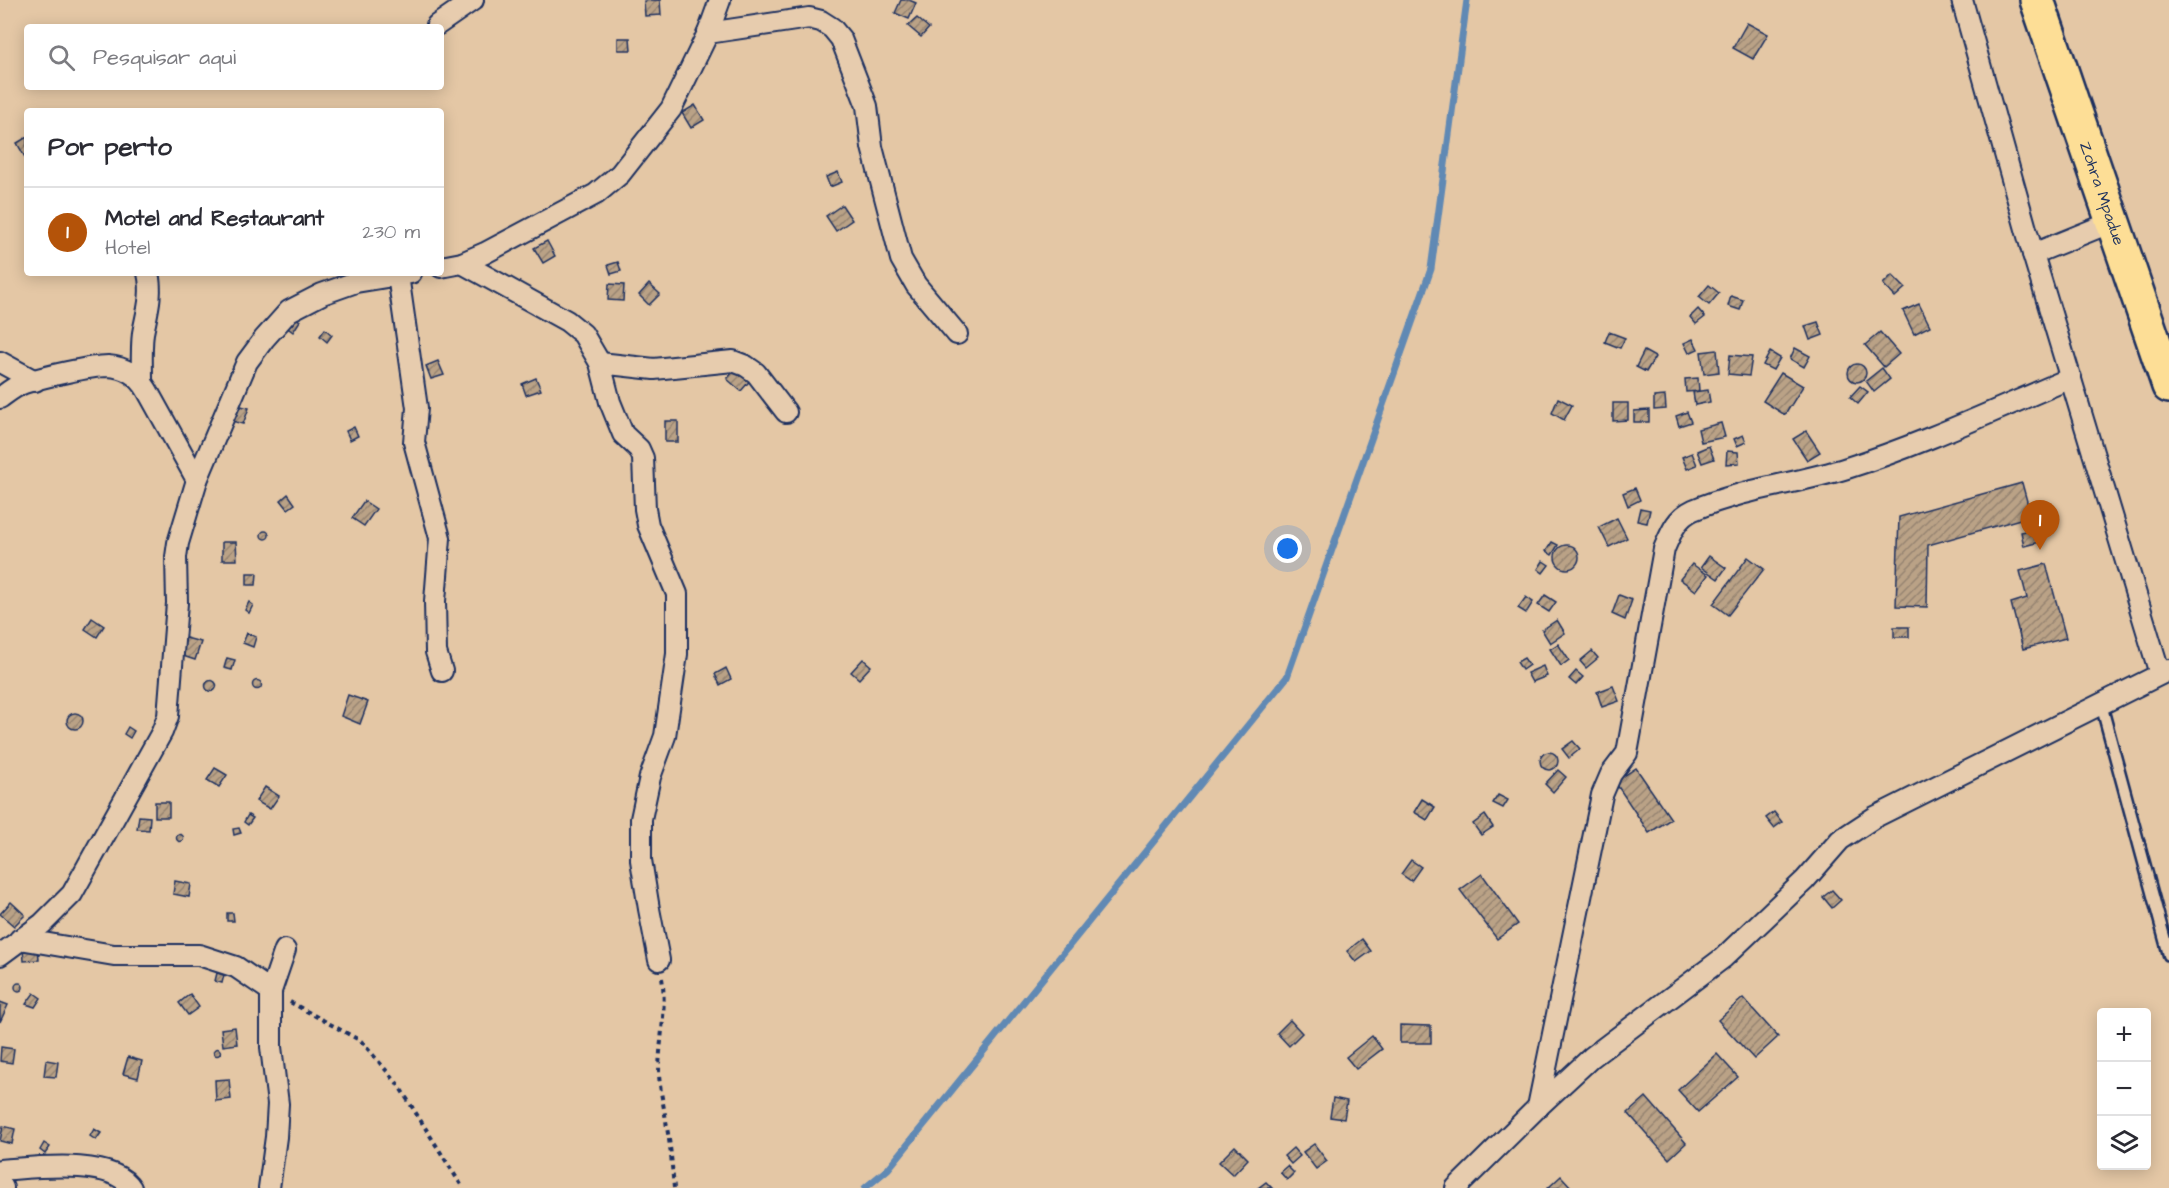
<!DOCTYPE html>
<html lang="pt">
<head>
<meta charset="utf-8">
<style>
  body { margin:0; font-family:"Architects Daughter",sans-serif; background:#f7f7f7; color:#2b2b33 }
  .controls { position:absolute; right:18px; bottom:18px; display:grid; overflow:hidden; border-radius:6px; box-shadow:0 3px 15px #0003 }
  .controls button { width:54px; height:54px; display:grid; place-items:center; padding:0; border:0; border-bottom:2px solid #e1e1e2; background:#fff; color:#2b2b33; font:30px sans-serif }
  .you { position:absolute; left:1288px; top:549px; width:21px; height:21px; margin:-15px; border:4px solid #fff; border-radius:50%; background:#1a73e8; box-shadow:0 0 0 9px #1a73e833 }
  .badge { display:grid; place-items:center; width:39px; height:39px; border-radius:50%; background:#b45309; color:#fff; font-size:20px; font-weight:700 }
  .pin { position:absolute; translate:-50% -50px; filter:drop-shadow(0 2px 3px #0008) }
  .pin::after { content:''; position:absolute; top:32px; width:21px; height:18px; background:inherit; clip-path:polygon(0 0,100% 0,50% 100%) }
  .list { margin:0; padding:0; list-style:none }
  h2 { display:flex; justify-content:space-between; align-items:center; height:78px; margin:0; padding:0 24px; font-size:26px }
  h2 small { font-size:20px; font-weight:400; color:#7c7c81 }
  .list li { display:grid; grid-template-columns:39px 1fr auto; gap:18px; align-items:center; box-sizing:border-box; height:90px; padding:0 24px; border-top:2px solid #e1e1e2 }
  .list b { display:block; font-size:22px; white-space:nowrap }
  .list p { margin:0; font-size:20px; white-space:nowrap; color:#7c7c81 }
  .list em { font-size:20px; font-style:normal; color:#7c7c81 }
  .icon { flex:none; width:33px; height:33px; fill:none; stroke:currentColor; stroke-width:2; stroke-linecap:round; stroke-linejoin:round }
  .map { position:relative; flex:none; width:2169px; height:1188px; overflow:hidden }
  .search { position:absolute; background:#fff; box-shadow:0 3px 15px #0003; left:24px; top:24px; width:420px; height:66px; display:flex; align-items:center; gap:15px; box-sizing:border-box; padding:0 21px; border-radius:6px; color:#7c7c81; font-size:22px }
  .panel { position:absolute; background:#fff; box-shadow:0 3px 15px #0003; left:24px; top:108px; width:420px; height:168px; border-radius:6px }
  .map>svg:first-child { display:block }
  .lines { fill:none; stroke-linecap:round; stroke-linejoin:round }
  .stream { stroke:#6189b4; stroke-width:7 }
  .building { fill:url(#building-hatch); stroke:#1b2f5e; stroke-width:1.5 }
  .service-casing { stroke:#1b2f5e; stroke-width:15 }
  .minor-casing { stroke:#1b2f5e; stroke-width:24 }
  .trunk-casing { stroke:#1b2f5e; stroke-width:38 }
  .path { stroke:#1b2f5e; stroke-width:4; stroke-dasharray:4.5 4.5; stroke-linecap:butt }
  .service { stroke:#e7ccae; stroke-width:10 }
  .minor { stroke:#e7ccae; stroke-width:20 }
  .trunk { stroke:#fdde96; stroke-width:33 }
  .labels { text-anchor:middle; stroke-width:6; stroke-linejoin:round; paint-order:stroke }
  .street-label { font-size:16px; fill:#1b2f5e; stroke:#e7ccae }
</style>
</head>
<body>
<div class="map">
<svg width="2169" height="1188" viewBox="0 0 2169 1188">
  <defs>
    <pattern id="building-hatch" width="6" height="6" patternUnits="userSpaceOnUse" patternTransform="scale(1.5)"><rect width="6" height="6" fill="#baa286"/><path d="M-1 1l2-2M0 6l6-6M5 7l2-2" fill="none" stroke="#968471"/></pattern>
  </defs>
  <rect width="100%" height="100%" fill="#e4c7a5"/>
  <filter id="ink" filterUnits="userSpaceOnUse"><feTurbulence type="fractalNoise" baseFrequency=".0167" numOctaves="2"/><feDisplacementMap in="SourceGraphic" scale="12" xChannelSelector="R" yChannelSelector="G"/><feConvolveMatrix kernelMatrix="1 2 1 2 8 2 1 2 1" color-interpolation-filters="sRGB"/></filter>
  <g filter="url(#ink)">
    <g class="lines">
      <path class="stream" d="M865,1188L888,1169L1287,677L1431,269L1467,0"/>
    </g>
    <g class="building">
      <path d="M660,0L661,15L645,16L644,1Z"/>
      <path d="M901,0H909L916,3L909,19L895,13Z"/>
      <path d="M917,18L929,28L921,37L908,26Z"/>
      <path d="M1747,23L1768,34L1753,59L1733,48Z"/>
      <path d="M618,38H630L631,50H618Z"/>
      <path d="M695,105L704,120L691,128L682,113Z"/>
      <path d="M27,137V158L26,159L17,143Z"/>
      <path d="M838,172L842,182L830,187L826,177Z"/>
      <path d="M842,205L852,220L836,231L826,216Z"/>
      <path d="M547,241L555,256L543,263L534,248Z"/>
      <path d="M618,262L621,271L611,274L608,265Z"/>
      <path d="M1892,275L1905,288L1895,297L1883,284Z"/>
      <path d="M609,284L624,285L623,301L608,300Z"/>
      <path d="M649,284L660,294L649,305L639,295Z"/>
      <path d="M1709,285L1719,293L1709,305L1699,297Z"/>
      <path d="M1731,296L1743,300L1740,310L1728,306Z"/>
      <path d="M1919,304L1930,326L1914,334L1903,311Z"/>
      <path d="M1698,309L1705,317L1696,324L1690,317Z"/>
      <path d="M292,315L300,321L293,332L285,326Z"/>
      <path d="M1818,322L1823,335L1810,340L1805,326Z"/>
      <path d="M325,329L332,335L327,342L320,336Z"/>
      <path d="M1609,332L1625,338L1620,348L1605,342Z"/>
      <path d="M1880,332L1899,354L1884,367L1865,345Z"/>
      <path d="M1693,339L1698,349L1689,353L1684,343Z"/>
      <path d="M1795,348L1810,356L1804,367L1790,359Z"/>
      <path d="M1717,350L1719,372L1704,374L1701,352Z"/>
      <path d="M1644,351L1655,357L1646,372L1636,367Z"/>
      <path d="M1770,352L1780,358L1773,370L1763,365Z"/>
      <path d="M1730,355L1752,357L1749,376L1728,374Z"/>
      <path d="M438,361L444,375L431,379L426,366Z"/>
      <circle cx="1857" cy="373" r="9"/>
      <path d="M739,365L753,377L741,391L727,379Z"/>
      <path d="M1882,368L1890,379L1874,392L1866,381Z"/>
      <path d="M1781,373L1803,386L1785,415L1763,401Z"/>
      <path d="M536,378L541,390L526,395L522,384Z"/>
      <path d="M1698,378L1699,391L1686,392L1685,379Z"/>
      <path d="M1860,386L1868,392L1858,404L1850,397Z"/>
      <path d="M1708,390L1710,402L1695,405L1693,392Z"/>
      <path d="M1665,396L1666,409L1654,410V397Z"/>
      <path d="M1558,398L1572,405L1564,420L1552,413Z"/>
      <path d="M1613,403H1628V420L1613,421Z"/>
      <path d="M237,405L249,408L243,424L232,421Z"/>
      <path d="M1649,410V422H1634V411Z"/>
      <path d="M1687,412L1691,422L1679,426L1676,416Z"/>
      <rect x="665" y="421" width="13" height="21"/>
      <path d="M1721,423L1725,437L1701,442L1698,429Z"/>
      <path d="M354,427L358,436L350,440L346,431Z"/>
      <path d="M1806,431L1820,452L1807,460L1793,439Z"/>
      <path d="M1743,435L1746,442L1737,446L1734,439Z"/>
      <path d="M1709,446L1714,459L1702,463L1697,451Z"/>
      <path d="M1727,451L1738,452L1739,463L1726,464Z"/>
      <path d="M1692,453L1697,465L1687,469L1682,457Z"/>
      <path d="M2022,483L2031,516L1928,545L1927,607L1896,606L1899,517Z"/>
      <path d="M1635,488L1640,500L1628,506L1623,493Z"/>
      <path d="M288,494L295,504L288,509L281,500Z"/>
      <path d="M364,501L376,509L364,526L352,518Z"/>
      <path d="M1640,508L1650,510L1647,523L1637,521Z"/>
      <path d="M1617,518L1627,538L1609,547L1599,527Z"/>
      <path d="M2036,528L2040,542L2024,546L2021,532Z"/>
      <circle cx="265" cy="535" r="4"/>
      <path d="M222,542H236L237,560H222Z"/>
      <path d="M1552,542L1558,545L1552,555L1546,551Z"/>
      <circle cx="1567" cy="557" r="12"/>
      <path d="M1709,556L1726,568L1718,579L1701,567Z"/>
      <path d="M1748,557L1764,569L1728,615L1713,604Z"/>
      <path d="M1543,561L1549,565L1543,573L1538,569Z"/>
      <path d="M1692,564L1708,575L1696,591L1680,579Z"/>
      <path d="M2046,564L2066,638L2023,649L2011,603L2027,598L2020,571Z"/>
      <path d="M247,573H257L256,585H247Z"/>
      <path d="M1545,595L1556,602L1549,612L1538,605Z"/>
      <path d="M1619,595L1632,600L1625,620L1612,614Z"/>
      <path d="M1526,597L1533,602L1526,613L1518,608Z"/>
      <path d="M249,602L253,605L249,613L245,610Z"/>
      <path d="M92,618L104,626L97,637L85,629Z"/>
      <path d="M1557,620L1565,633L1550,643L1542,630Z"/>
      <rect x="1894" y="627" width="15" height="10"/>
      <path d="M247,633L256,637L253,647L243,643Z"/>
      <path d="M186,638L201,642L195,660L180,655Z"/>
      <path d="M1558,644L1569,660L1561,666L1550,649Z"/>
      <path d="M1592,651L1598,658L1586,668L1580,661Z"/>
      <path d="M227,658L235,660L232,670L224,668Z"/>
      <path d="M1524,658L1529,665L1522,670L1517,662Z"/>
      <path d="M863,659L871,666L859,679L851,672Z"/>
      <path d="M1543,666L1547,676L1532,682L1527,673Z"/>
      <path d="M726,668L731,679L720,685L715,674Z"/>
      <path d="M1576,671L1583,677L1576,685L1569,679Z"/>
      <circle cx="257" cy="685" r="4.5"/>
      <circle cx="211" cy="686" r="5.5"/>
      <path d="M1613,686L1619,701L1602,707L1597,692Z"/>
      <path d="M348,695L368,702L360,724L341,716Z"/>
      <circle cx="75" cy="721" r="8"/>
      <path d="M128,727L134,731L130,738L124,734Z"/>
      <path d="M1573,741L1580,749L1569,758L1562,749Z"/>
      <circle cx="1549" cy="761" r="9"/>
      <path d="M215,768L227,775L219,787L207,780Z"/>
      <path d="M1636,768L1671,819L1649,833L1615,782Z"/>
      <path d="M1558,770L1566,777L1553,792L1545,784Z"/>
      <path d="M265,787L279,796L270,809L256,801Z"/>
      <path d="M1498,795L1508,800L1503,808L1493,803Z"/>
      <path d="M1422,799L1435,807L1427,820L1414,812Z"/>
      <rect x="155" y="802" width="14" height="15"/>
      <path d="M1774,812L1782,822L1774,828L1766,818Z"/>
      <path d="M248,815L253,818L248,825L244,822Z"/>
      <path d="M1485,815L1493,827L1481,835L1473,824Z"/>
      <path d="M139,816L150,817L149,830L137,829Z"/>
      <path d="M239,828L241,833L234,835L233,829Z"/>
      <circle cx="180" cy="838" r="3.5"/>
      <path d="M1411,860L1421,867L1411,881L1401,874Z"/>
      <path d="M1482,874L1518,924L1497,939L1460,890Z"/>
      <path d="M175,881L191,884L189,897L173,894Z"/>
      <path d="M1832,890L1841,900L1832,908L1823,897Z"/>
      <path d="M11,902L25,915L14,926L0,914Z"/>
      <path d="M227,913H233L234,921H227Z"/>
      <path d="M1362,939L1371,951L1356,962L1347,951Z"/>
      <path d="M38,947L39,960L24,961L23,948Z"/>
      <path d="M217,973L224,975L222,983L215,981Z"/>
      <circle cx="19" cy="987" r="4"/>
      <path d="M34,993L41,998L35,1007L26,1004Z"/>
      <path d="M190,994L199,1007L188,1015L179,1003Z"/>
      <path d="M1743,998L1778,1037L1754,1059L1718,1020Z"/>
      <path d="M0,1002L8,1005L0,1022Z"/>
      <path d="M1290,1020L1302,1033L1289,1046L1277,1033Z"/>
      <path d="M1400,1025L1431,1026V1043H1400Z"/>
      <path d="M235,1027L237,1044L223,1046L221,1029Z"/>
      <path d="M1372,1036L1382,1049L1356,1069L1346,1057Z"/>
      <path d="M1,1047L14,1049L12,1063L0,1061Z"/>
      <circle cx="217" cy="1052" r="3.5"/>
      <path d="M1717,1054L1738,1077L1698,1112L1678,1090Z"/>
      <path d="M128,1057L142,1061L138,1078L123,1074Z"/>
      <path d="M46,1060L58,1062L56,1077L44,1076Z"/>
      <path d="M229,1079L231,1099L216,1101L215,1080Z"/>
      <path d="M1646,1097L1686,1143L1669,1159L1628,1113Z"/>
      <path d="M1333,1098L1347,1101L1344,1119L1330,1117Z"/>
      <path d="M3,1126L15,1129L12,1144L0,1141Z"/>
      <path d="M94,1129L101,1133L96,1140L90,1136Z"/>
      <path d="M44,1143L50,1147L45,1154L40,1150Z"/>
      <path d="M1314,1144L1327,1161L1316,1169L1303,1152Z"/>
      <path d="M1235,1146L1248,1159L1233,1175L1219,1162Z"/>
      <path d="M1293,1148L1300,1156L1291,1164L1284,1156Z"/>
      <path d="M1287,1166L1294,1173L1287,1180L1280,1172Z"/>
      <path d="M1561,1176L1572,1188H1548Z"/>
      <path d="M1266,1182L1272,1188H1258Z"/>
    </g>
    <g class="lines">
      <g class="service-casing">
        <path id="service" d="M2101,704L2169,955"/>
      </g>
      <g class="minor-casing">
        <g id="minor">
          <path d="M1962,0L2033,254L2160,674"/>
          <path d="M437,25L473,0"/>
          <path d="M708,33L809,18L821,21L832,28L841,39L867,106L872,147L901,259L916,285L957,334"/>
          <path d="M2033,254L2112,222"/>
          <path d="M462,263L567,321L583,334L600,363L610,402L623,434L639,449L643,458L645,509L648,525L677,594V654L665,736L650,777L641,819V860L649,909L659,960"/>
          <path d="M441,267L462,263L485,253L596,194L620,174L671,109L708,33L720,0"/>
          <path d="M398,275L417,408L414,442L440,538L435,601L436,652L442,671"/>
          <path d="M0,362L35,381"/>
          <path d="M600,363L654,369L733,361L746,366L756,373L786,412"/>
          <path d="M142,381C142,365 141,349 143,333C147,312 153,294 148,273"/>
          <path d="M0,398C8,392 15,386 24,383C43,377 90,366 108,366C125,367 139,376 147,390L197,480"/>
          <path d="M20,939L114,955H199L236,967L271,991"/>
          <path d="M0,955L42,924L72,894L162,732L168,716L177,603L176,557L178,543L197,480L247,362L264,339L289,311L322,294L356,282L411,273"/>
          <path d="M1538,1107L1602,795L1611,774L1627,753L1664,549C1671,533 1676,518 1693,510C1742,489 1796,484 1847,468C1923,444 1997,409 2071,378"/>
          <path d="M0,1170C31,1168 113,1157 131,1188"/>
          <path d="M0,1182L3,1188"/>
          <path d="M269,1188L276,1137L278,1104L271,1047V991L285,950"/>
          <path d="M1456,1188L1538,1107L1592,1057L1723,958L1805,880L1840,840L1875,817L2169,670"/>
        </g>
      </g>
      <g class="trunk-casing">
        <g id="trunk">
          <path id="s1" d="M2037,0L2169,386"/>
        </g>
      </g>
      <g class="path">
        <path d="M662,978C667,1009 659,1042 659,1074C660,1093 665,1110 667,1128C671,1148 672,1168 674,1188"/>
        <path d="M290,1002L361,1041L397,1083L463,1188"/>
      </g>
      <use href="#service" class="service"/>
      <use href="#minor" class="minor"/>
      <use href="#trunk" class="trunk"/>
    </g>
  </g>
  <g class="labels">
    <g class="street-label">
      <text dy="6" stroke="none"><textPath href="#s1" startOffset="204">Zohra Mpadue</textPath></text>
    </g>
  </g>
</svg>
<div class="controls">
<button>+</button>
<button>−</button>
<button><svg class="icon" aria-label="layers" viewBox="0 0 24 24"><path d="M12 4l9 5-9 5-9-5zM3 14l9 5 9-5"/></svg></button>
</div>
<div class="you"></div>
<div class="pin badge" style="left:2040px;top:550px">1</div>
<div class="search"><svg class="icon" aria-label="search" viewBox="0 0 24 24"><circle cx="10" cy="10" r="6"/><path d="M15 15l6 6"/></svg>Pesquisar aqui</div>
<section class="panel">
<h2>Por perto<small></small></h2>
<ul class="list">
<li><span class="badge">1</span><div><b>Motel and Restaurant</b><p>Hotel</p></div><em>230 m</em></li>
</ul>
</section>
</div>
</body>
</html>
